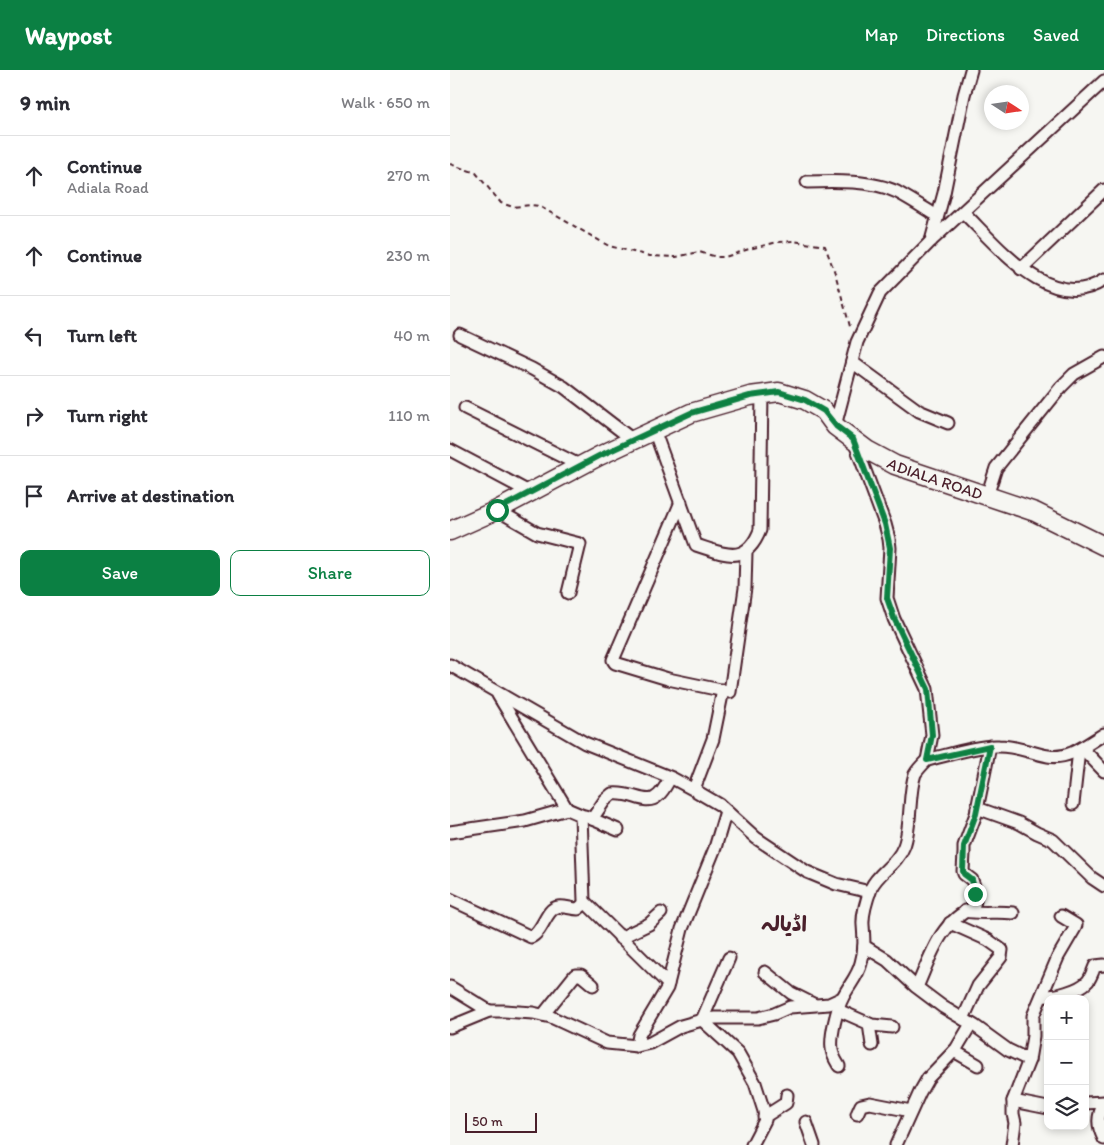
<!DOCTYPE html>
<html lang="en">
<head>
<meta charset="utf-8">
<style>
  body { margin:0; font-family:Itim,"Playpen Sans Arabic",sans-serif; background:#f7f7f7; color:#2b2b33 }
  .controls { position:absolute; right:15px; bottom:15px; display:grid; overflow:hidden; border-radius:10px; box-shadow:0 2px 8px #0003 }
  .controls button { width:45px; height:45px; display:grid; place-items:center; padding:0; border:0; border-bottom:1px solid #e1e1e2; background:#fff; color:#2b2b33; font:25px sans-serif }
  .compass { position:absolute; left:534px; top:15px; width:45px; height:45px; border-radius:50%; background:#fff; box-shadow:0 2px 8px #0003; rotate:102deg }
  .scale { position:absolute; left:15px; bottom:12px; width:72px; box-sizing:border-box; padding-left:5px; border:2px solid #4a1f2b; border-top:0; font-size:14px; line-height:18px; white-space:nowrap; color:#4a1f2b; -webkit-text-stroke:4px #f6f6f2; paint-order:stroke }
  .stop { position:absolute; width:15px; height:15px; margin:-11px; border:4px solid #0b8043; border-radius:50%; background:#fff }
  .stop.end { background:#0b8043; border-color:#fff; box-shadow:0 1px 5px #0008 }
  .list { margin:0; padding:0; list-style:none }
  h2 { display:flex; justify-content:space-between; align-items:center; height:65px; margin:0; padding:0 20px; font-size:21px }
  h2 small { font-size:16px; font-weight:400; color:#7c7c81 }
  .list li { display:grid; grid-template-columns:32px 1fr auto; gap:15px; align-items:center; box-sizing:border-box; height:80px; padding:0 20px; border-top:1px solid #e1e1e2 }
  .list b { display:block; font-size:19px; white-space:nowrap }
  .list p { margin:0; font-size:16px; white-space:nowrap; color:#7c7c81 }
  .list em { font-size:16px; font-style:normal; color:#7c7c81 }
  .actions { display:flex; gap:10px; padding:15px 20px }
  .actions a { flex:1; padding:11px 0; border:1px solid #0b8043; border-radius:10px; text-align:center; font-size:18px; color:#0b8043 }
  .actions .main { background:#0b8043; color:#fff }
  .icon { flex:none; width:28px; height:28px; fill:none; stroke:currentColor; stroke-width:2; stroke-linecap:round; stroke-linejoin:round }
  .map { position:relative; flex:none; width:654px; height:1075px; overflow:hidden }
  header { display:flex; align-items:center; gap:30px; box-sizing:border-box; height:70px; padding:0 25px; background:#0b8043; color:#fff }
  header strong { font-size:24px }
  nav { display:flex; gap:28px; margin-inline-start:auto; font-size:18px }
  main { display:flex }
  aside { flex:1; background:#fff }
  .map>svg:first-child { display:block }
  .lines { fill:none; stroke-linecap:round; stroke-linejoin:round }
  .street-casing { stroke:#4a1f2b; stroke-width:15 }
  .primary-casing { stroke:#4a1f2b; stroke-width:21 }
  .path { stroke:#4a1f2b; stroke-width:2; stroke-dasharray:5 4; stroke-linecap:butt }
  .street { stroke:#f6f6f2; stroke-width:11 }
  .primary { stroke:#f6f6f2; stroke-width:18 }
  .route { stroke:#0b8043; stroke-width:6 }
  .labels { text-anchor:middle; stroke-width:4.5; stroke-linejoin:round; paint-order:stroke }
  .street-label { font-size:16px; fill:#4a1f2b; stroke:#f6f6f2 }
  .district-label { font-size:21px; font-weight:bold; fill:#4a1f2b; stroke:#f6f6f2 }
</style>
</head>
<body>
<header>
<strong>Waypost</strong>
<nav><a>Map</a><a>Directions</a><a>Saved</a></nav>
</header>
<main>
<aside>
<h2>9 min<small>Walk · 650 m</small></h2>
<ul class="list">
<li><svg class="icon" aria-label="ahead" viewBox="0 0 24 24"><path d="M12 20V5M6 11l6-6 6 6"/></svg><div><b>Continue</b><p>Adiala Road</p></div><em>270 m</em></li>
<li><svg class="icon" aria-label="ahead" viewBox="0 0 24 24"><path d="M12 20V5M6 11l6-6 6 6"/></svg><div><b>Continue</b></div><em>230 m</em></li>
<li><svg class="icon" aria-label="left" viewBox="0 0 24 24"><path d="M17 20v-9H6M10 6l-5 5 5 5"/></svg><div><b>Turn left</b></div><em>40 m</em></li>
<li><svg class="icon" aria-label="right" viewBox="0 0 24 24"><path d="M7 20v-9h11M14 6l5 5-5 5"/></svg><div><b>Turn right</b></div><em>110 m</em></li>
<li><svg class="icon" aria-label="arrive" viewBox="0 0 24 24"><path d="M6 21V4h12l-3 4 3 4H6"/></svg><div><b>Arrive at destination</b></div></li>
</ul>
<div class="actions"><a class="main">Save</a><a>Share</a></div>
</aside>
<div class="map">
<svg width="654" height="1075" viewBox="0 0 654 1075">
  <rect width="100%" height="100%" fill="#f6f6f2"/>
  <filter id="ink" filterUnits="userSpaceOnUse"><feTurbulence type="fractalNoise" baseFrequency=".02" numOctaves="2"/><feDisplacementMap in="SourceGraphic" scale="10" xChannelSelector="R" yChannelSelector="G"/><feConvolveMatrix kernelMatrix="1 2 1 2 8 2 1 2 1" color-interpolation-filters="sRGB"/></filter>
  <g filter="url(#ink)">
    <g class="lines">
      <g class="street-casing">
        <g id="street">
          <path d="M357,112C383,111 423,110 447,122C460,129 474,138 487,146"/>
          <path d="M513,142C547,175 601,245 654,210"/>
          <path d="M481,171L494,123L514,25L521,0"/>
          <path d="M571,199L654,120"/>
          <path d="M10,265L82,299L114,317L183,370"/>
          <path d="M402,292L469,341L498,353"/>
          <path d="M15,338L131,396"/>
          <path d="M385,356L407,272L430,223L481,171L654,11"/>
          <path d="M204,360L246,475C275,484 296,496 310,460L312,324"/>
          <path d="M404,371L435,454L439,469L440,478L437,528L444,549L477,619L482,665L477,690"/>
          <path d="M0,380L81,423"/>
          <path d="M537,426L546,398L611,317L624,304L654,287"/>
          <path d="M231,432L163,590L165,593L218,609L280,622L295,518L296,482"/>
          <path d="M47,440L87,463L130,474L118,523"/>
          <path d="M0,595L135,673L222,708L246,721L270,735L306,768L357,802L386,814L420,822"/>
          <path d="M632,678L654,701"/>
          <path d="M244,719L263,669L273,620"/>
          <path d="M623,734L629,680"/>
          <path d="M527,738L569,753L587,763L603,770L642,808L654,816"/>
          <path d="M117,739L131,745L134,831L218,914"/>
          <path d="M135,746L168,760"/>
          <path d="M142,749L155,730L162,724C191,721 201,747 220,708"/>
          <path d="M0,762L75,751L117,739L48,625"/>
          <path d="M0,829L81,867C93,862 96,838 108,837C114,836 122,839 128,839L135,833"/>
          <path d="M515,841C531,844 547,841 563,843"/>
          <path d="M500,853L538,870L552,880L551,887L528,916L513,949"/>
          <path d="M170,868L199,854L211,843"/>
          <path d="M414,876L437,890L465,916L493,937L525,956L558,980L579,990"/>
          <path d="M279,888L252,950L288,983L305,1013L314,1041L315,1050L302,1075"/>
          <path d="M315,902L341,923L363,934"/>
          <path d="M0,917L39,941"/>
          <path d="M467,917C480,888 490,851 523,838L525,831V819L522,810L514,804L513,801L514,783V776L526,744L540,676"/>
          <path d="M592,926C605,927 629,921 638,911C641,907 643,901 645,896L654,895"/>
          <path d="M388,940L422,955L442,957"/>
          <path d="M93,945L125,905H131L143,915"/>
          <path d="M419,954L422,975"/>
          <path d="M0,957L39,941H54L83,943L101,947L157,973L187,976L200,973L231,956L252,950L265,948H308L324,944L340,937L379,934L392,928"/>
          <path d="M187,976L189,965L217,918L232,859L265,778L276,741"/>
          <path d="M504,981L528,995"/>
          <path d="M389,996C386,991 382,985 382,979C380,966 387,938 393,927C399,915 408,906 411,893C415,880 414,868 413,855C412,843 417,829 421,818C428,802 447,795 454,776C462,754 458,724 465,704C468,699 473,694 477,690C498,685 528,675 549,676C567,676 581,683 598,686C619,690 637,674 654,664"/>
          <path d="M563,1031L598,1038"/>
          <path d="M635,1033L654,1032"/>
          <path d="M654,1033C647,1047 647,1055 654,1069"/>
          <path d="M407,1044L411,1035L420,1033L461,1041"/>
          <path d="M314,1047L336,1033L337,1025"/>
          <path d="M356,1052L364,1075"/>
          <path d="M446,1075L470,1022L478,1008L506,979L521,954"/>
          <path d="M562,1075L565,1053L563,1044V1031L579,990L583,966V946L608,887L625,858L626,855L611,846"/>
        </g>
      </g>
      <g class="primary-casing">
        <g id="primary">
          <path id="s1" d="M0,461L47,440L149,386L241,343L300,326L329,322L355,330L374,341L385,356L417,380L445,395L585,442L654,476"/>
        </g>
      </g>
      <path class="path" d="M0,94L26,103L51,133L63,137L80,135L89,136L159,176L200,186L226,187L249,182L267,187H275L299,179L328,172L343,171L375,176L385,203L401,260"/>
      <use href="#street" class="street"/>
      <use href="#primary" class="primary"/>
    </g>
  </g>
  <g class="lines" filter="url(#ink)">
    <path class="route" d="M47,440L149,386L241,343L300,326L329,322L355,330L374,341L386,356L403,369L435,454L440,478L437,528L444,548L478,619L482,665L477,690L540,676L526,744L514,776L513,801L514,804L522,810L525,824"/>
  </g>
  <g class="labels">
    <g class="street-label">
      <text dy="6" stroke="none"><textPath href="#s1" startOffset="541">ADIALA ROAD</textPath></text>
    </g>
    <g class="district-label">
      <text x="334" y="861">اڈیالہ</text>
    </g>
  </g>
</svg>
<div class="controls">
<button>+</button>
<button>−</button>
<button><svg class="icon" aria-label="layers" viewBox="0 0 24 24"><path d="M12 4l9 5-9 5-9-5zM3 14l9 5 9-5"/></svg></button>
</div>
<svg class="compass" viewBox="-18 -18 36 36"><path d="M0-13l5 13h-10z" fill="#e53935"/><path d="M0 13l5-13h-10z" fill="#7c7c81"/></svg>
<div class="scale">50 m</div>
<div class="stop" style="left:47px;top:440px"></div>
<div class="stop end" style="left:525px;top:824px"></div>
</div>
</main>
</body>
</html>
